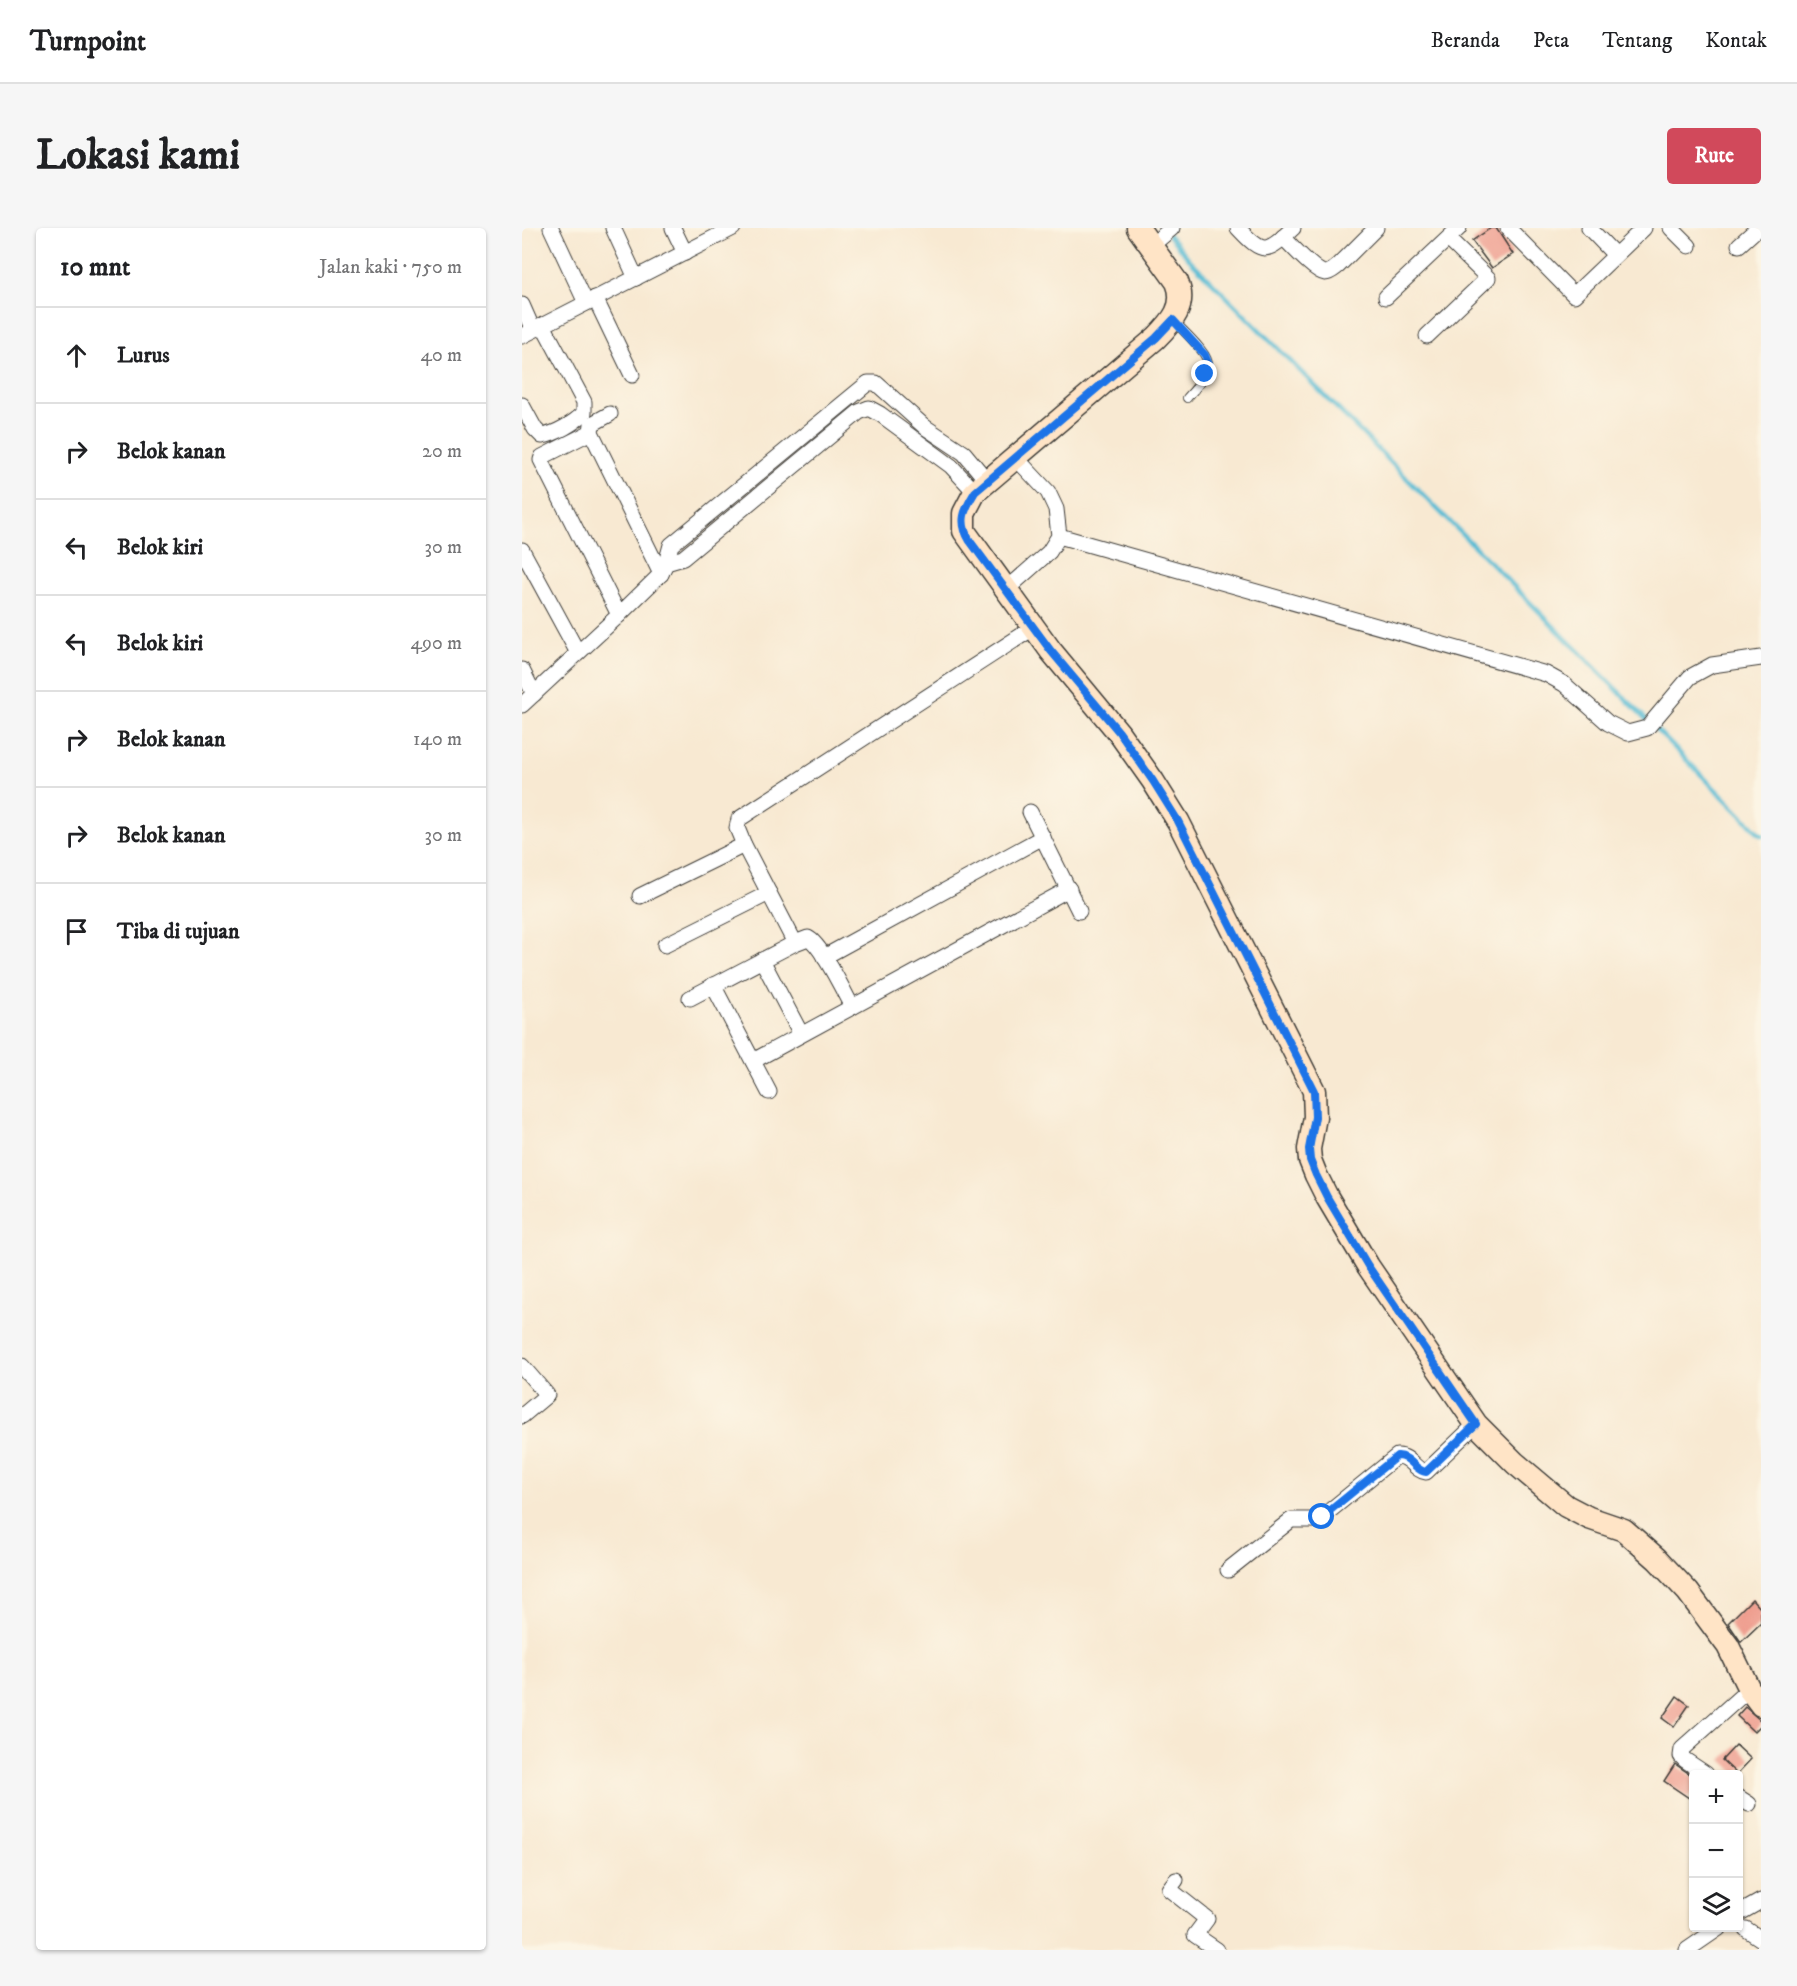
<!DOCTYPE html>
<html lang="id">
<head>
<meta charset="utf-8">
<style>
  body { margin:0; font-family:"IM FELL DW Pica",serif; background:#f6f6f6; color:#202124 }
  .controls { position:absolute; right:18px; bottom:18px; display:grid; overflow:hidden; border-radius:6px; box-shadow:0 2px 4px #0004 }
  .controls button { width:54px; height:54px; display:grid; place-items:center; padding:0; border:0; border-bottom:2px solid #e0e0e0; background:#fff; color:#202124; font:30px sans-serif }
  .stop { position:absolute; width:18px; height:18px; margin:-14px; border:4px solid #1a73e8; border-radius:50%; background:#fff }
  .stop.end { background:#1a73e8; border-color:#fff; box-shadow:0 2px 6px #0008 }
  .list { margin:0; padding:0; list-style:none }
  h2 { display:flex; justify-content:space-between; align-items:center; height:78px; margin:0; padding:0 24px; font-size:26px }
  h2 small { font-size:20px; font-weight:400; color:#757577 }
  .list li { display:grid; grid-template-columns:39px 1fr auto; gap:18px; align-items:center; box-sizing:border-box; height:96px; padding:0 24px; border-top:2px solid #e0e0e0 }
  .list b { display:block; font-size:22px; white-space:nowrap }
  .list em { font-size:20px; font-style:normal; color:#757577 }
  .icon { flex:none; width:33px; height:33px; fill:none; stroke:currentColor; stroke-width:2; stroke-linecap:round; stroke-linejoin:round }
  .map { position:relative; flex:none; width:1239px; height:1722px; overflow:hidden; border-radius:6px }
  header { display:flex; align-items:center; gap:36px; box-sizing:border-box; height:84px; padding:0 30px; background:#fff; border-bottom:2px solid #e0e0e0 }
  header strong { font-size:28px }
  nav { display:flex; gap:33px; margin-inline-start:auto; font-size:21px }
  .intro { display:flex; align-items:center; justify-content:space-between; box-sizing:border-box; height:144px; padding:0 36px }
  h1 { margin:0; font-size:42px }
  .button { padding:15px 27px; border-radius:6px; background:#d1495b; color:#fff; font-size:21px; font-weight:700 }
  main { display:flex; gap:36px; padding:0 36px }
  aside { flex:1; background:#fff; border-radius:6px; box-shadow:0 2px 4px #0004 }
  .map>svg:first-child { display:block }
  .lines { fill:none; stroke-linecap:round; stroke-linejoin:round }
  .stream { stroke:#56bcd4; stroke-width:4.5 }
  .building { fill:#ee9a8b }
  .lane-casing { stroke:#3d3b37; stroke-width:10 }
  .street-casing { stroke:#3d3b37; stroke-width:17 }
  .secondary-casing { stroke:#3d3b37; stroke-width:25 }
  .lane { stroke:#fff; stroke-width:8 }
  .street { stroke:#fff; stroke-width:15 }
  .secondary { stroke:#ffe4c6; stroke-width:22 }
  .route { stroke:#1a73e8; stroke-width:8 }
</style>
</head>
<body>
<header>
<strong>Turnpoint</strong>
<nav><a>Beranda</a><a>Peta</a><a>Tentang</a><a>Kontak</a></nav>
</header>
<div class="intro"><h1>Lokasi kami</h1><a class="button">Rute</a></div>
<main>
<aside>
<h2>10 mnt<small>Jalan kaki · 750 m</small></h2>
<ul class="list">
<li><svg class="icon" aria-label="ahead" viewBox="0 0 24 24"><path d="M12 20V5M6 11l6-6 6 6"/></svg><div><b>Lurus</b></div><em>40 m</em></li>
<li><svg class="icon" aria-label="right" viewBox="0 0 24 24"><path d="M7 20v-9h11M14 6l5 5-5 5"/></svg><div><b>Belok kanan</b></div><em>20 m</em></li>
<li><svg class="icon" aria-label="left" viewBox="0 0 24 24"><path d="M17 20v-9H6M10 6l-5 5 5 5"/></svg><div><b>Belok kiri</b></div><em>30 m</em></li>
<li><svg class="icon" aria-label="left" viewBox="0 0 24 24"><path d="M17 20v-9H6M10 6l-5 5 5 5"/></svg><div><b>Belok kiri</b></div><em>490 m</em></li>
<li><svg class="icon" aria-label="right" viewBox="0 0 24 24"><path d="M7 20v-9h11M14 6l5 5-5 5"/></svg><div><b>Belok kanan</b></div><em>140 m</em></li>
<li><svg class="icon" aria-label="right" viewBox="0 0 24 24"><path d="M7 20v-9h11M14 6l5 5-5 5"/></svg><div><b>Belok kanan</b></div><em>30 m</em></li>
<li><svg class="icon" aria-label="arrive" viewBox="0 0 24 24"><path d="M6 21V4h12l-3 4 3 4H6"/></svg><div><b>Tiba di tujuan</b></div></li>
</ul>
</aside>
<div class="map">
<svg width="1239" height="1722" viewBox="0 0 1239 1722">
  <rect width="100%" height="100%" fill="#fcf5e5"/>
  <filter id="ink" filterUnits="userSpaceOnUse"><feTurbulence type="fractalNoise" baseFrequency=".0167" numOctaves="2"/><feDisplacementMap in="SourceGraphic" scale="12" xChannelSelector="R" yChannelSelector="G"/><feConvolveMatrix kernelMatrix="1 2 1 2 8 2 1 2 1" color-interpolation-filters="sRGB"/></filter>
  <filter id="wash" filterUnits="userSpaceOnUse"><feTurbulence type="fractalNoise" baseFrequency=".008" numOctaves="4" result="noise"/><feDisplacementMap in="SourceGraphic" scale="24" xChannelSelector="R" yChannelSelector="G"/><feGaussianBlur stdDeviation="1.35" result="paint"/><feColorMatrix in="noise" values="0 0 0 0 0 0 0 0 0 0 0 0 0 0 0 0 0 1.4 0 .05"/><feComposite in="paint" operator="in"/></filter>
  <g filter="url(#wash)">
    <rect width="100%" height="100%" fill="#f8e9d2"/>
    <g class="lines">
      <path class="stream" d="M647,7L667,31L1239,607"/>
    </g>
    <g id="blocks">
      <g class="building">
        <path d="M969,0H974L991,26L970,40L950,13Z"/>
        <path d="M1230,1371L1239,1381V1395L1219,1414L1206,1395Z"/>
        <path d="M1155,1468L1167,1477L1152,1499L1140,1490Z"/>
        <path d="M1223,1479L1239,1493V1497L1232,1504L1215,1488Z"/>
        <path d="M1214,1517L1229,1531L1215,1546L1200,1532Z"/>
        <path d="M1153,1536L1172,1549V1563L1167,1570L1142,1553Z"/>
      </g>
    </g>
  </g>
  <g filter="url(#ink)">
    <use href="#blocks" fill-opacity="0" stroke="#3d3b37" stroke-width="1.5"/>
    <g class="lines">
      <g class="lane-casing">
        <path id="lane" d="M652,93C661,103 688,126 686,138C685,149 672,162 665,170"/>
      </g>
      <g class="street-casing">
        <g id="street">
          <path d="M29,0L64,75"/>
          <path d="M91,0L114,50"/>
          <path d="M151,0L163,25"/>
          <path d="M716,0C742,28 745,25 771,0"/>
          <path d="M986,0L1052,67L1122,0"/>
          <path d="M1067,0L1093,27"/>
          <path d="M1149,0L1167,18"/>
          <path d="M761,9C769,17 793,44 803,45C808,45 812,41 816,38L854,0"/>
          <path d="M1217,17L1236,0"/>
          <path d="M629,18L650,0"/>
          <path d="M864,69L937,0"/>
          <path d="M73,70L110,147"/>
          <path d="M0,77L11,102"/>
          <path d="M0,108L211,0"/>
          <path d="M905,108L966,50L926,11"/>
          <path d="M0,177L13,201L20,208C34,206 52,195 62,185V174L21,97"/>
          <path d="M88,186L70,196L69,204L139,346"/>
          <path d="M69,204L20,229L19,232L97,387"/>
          <path d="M537,308L1024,446L1042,456L1086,495L1106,505L1125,500L1168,449L1190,437L1239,430"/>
          <path d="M0,322L56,425"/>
          <path d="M144,335L161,330L337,184L347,180L358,186L429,238L453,264"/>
          <path d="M484,362L527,324L537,308L534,281L526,264L494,230"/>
          <path d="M0,442L12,466"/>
          <path d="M0,477L97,387L139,346L144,335L149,317L346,155H354L403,199L442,225L466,254"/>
          <path d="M508,584L557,683"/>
          <path d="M118,668L222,617"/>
          <path d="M273,715L222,617L215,600L217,591L511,400"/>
          <path d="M143,717L247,665"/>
          <path d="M302,729L521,609"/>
          <path d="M240,732L279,806"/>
          <path d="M191,757L247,864"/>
          <path d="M168,770L273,715L286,710C299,716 322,764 330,779"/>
          <path d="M231,833L547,661"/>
          <path d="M0,1138L25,1167L0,1188"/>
          <path d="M706,1342L769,1292H792L800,1289L875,1228C888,1227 893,1243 904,1244L954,1196"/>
          <path d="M1184,1546L1163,1532L1159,1528L1160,1521L1227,1461"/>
          <path d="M1216,1569L1227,1576"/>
          <path d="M654,1652L647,1661L685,1691L673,1707L695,1722"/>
          <path d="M1216,1686L1239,1673"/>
          <path d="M1224,1701L1239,1711"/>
          <path d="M1165,1722L1197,1700"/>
        </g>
      </g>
      <g class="secondary-casing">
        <path id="secondary" d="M616,0L655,54C665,78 650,94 634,110L453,264L442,285V303L529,423L597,505L631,553L656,593L792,863L793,889L787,921L788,932L794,947L805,969L846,1038L954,1196L993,1235L1044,1278L1067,1290L1102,1302L1135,1331L1166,1364L1206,1418L1227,1461L1239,1477"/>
      </g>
      <use href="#lane" class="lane"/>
      <use href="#street" class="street"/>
      <use href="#secondary" class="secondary"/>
    </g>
  </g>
  <g class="lines" filter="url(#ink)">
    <path class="route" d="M683,146L687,137L683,127L651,92L634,110L453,264C442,282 436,294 448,313L529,423L597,504L631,553L656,593L792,863L793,889L787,921L788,932L794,947L805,969L846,1038L954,1196L904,1244C893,1243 888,1227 875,1228L800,1289"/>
  </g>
</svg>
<div class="controls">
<button>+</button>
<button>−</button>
<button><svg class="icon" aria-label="layers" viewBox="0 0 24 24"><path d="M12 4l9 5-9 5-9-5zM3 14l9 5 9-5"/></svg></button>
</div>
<div class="stop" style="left:800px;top:1289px"></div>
<div class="stop end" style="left:683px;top:146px"></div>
</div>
</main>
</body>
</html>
